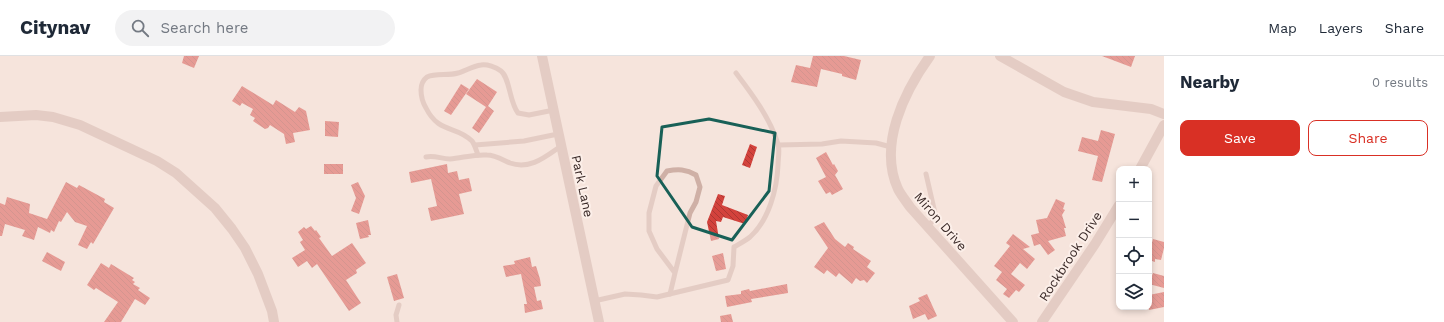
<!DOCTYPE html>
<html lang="en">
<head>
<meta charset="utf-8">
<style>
  body { margin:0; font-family:"Work Sans",sans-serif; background:#f2f2f3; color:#1f2937 }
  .controls { position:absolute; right:12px; bottom:12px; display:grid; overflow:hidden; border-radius:8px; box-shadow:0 2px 6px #0003 }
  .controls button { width:36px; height:36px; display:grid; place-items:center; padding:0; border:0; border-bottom:1px solid #e0e1e3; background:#fff; color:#1f2937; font:20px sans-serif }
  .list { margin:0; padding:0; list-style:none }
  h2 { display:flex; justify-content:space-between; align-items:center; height:52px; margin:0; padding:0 16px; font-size:17px }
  h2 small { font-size:13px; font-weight:400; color:#747a83 }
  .actions { display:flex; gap:8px; padding:12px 16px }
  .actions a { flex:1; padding:9px 0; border:1px solid #d93025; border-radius:8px; text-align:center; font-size:14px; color:#d93025 }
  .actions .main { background:#d93025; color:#fff }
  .icon { flex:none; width:22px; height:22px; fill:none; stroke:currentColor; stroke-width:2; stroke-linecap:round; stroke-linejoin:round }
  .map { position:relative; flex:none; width:1164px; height:266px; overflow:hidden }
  header { display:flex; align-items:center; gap:24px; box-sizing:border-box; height:56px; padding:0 20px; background:#fff; border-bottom:1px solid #e0e1e3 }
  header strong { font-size:19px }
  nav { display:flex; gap:22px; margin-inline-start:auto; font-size:14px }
  .search { width:280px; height:36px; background:#f2f2f3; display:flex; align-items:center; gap:10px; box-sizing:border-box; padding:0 14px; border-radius:22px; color:#747a83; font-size:15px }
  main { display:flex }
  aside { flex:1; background:#fff }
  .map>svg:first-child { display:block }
  .building { fill:url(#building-back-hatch) }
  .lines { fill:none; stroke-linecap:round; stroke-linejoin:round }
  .service { stroke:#cfb0a6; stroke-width:5 }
  .minor { stroke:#cfb0a6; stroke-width:10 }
  .tertiary { stroke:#cfb0a6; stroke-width:10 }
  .marked { fill:none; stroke:#186057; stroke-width:3; stroke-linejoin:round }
  .labels { text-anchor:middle; stroke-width:4; stroke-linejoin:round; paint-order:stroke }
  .street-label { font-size:13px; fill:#3a2a28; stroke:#fcefe9 }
</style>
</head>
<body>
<header>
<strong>Citynav</strong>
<div class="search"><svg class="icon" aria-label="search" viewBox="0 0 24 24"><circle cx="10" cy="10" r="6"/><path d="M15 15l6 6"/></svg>Search here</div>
<nav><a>Map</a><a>Layers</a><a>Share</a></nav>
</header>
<main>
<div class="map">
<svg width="1164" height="266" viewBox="0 0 1164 266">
  <defs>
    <pattern id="building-back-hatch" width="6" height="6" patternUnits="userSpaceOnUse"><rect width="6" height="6" fill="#d3423c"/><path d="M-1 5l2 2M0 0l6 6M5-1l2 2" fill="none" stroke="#ac3732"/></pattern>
  </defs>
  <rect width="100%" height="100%" fill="#f5e4dc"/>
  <g class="building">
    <path d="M184,0H199L194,12L182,7Z"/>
    <path d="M813,0H844L861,4L856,24L842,20V18L821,13L817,31L791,26L796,9L810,12Z"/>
    <path d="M1102,0H1135L1131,11Z"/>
    <path d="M477,23L497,36L488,50L494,55L479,77L472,72L486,51L466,38Z"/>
    <path d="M461,28L469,33L451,59L444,55Z"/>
    <path d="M242,30L273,49L276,44L295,56L299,51L306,55L310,74L293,77L295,86L286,88L284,78L270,69L268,72L265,73L253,65L255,62L250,59L253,53L242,47L240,50L232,45Z"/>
    <path d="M325,65L339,66L338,81L325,80Z"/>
    <path d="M1101,74L1115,78L1102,126L1092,124L1098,100L1078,95L1082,81L1098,85Z"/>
    <path d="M750,88L757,91L750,112L742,109Z"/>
    <path d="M826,96L833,109L834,108L838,115L835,119L843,133L832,139L830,136L826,138L818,125L826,121L816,102Z"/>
    <rect x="324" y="108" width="19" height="10"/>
    <path d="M447,108L448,117L457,115L459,124L469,122L472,135L459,138L464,158L431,165L428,152L437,150L431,123L411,127L409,116Z"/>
    <path d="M66,126L77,132L79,129L105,143L104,146L114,152L93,188L91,186L87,193L78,189L87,170L75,166L67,156L61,166L59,165L54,176L51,174L50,177L38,171L34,184L22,180L25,174L5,168L2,180H0V147L5,149L7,141L30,148L29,157L47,163Z"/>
    <path d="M358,126L365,140L359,158L351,155L356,142L351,129Z"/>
    <path d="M718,138L725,140L722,149L748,159L745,168L723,161L721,166L716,165L719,183L711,185L707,166Z"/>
    <path d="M1056,143L1065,147L1063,153L1065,154L1062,159L1066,172H1064L1066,180L1048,185L1055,194L1048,199L1040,188L1034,190L1031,179L1039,177L1036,164L1047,162Z"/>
    <path d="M368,164L371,179H368L369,181L360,183L356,167Z"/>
    <path d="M824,166L835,183L845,191L848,187L854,191L853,193L871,205L867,211L875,217L867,227L864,224L860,225L856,222L852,228L839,217L836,221L827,214L824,218L814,211L828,192L814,171Z"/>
    <path d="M311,170L315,175L316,174L321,181L319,182L332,200L352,187L366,207L356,214L357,217L346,224L361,247L349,255L317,208L312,212L307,205L298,211L292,202L305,194L300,186L303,184L298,176L304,171L306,173Z"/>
    <path d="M1013,178L1030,191L1023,193L1035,203L1027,213L1020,207L1011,218L1025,229L1019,236L1016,234L1009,242L1003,238L1007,233L996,224L1002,216L994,210L1010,190L1006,187Z"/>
    <path d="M1153,183L1164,186V192L1161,204L1155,203V206L1149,204V197Z"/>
    <path d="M47,196L65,206L61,215L42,205Z"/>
    <path d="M723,197L726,213L716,215L712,200Z"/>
    <path d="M530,201L532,211L536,210L540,223L541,230L534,231L537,245L541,244L543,253L525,257L524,248H527L521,218L506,221L503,210L515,208L514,205Z"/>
    <path d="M101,207L109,212L111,208L134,222L132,224L135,226L133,228L140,232L138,234L150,242L145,249L135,243L121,266H104L118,246L96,232L94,234L87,229Z"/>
    <path d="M1153,217L1164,220V232L1149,228Z"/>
    <path d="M397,218L404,242L394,245L387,221Z"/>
    <path d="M787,228L788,237L751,243L752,246L727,251L725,240L741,238V235L749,233L750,235Z"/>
    <path d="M1164,236V251L1149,254V239Z"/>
    <path d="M927,238L937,260L928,264L925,258L913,263L909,250L920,245L918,242Z"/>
    <path d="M731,258L733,266H721L720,260Z"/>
  </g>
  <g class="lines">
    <g class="service">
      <path d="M475,89L524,85L558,78"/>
      <path d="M779,89L822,88L841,85L876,87L891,91"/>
      <path d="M478,99C476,94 475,89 472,85C456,69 439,78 426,52C423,47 421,40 421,34C421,29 423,24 427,21C436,17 448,20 458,17C465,15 473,10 481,9C487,8 496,11 501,15C510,22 509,45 518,57L529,59L554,54"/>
      <path d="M426,101C435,99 441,103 450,103C462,102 475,98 487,99C495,99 503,104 510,107C530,114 545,101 561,90"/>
      <path d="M926,118L935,157L933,165L927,170"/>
      <path d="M670,238L675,217L657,193L649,175V157L656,130L667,115C678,113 686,113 696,119L700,131L696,146L690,157L675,217"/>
      <path d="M594,245L625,238L641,239L657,241L728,224L733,210L734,191C739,188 745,185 750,181C769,164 777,133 778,109C778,102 780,94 778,88C770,62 752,38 736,17"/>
      <path d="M397,266L396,259L399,249"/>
    </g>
    <g class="minor">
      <path d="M930,0C904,36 878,89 898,133C901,139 906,145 910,151L1013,266"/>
      <path d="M1000,0L1064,36L1093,46L1151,53L1164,58"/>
      <path d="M0,61L36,59L53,61L80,69L157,105L176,117L215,152L232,173L245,192L258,218L272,255L274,266"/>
      <path d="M1140,113L1164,69"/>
      <path d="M1042,266L1095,188L1119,149"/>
    </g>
    <path class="tertiary" d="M542,0L599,266"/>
  </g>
  <path d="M0 0H1164V266H0ZM709,63L775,77L769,135L732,184L692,171L657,120L662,71Z" fill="#f5e4dc" fill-opacity=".55" fill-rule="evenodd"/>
  <path class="marked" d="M709,63L775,77L769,135L732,184L692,171L657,120L662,71Z"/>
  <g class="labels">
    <g class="street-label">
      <text transform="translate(583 130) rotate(78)" y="5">Park Lane</text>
      <text transform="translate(941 165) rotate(49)" y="5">Miron Drive</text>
      <text transform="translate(1070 200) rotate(-57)" y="5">Rockbrook Drive</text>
    </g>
  </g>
</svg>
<div class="controls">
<button>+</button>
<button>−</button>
<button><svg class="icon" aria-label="locate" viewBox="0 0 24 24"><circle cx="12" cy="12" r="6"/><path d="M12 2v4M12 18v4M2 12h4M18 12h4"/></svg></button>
<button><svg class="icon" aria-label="layers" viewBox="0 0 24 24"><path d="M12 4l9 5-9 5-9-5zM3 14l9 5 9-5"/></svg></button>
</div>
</div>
<aside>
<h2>Nearby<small>0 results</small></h2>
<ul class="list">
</ul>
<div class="actions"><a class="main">Save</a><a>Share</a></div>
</aside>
</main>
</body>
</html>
